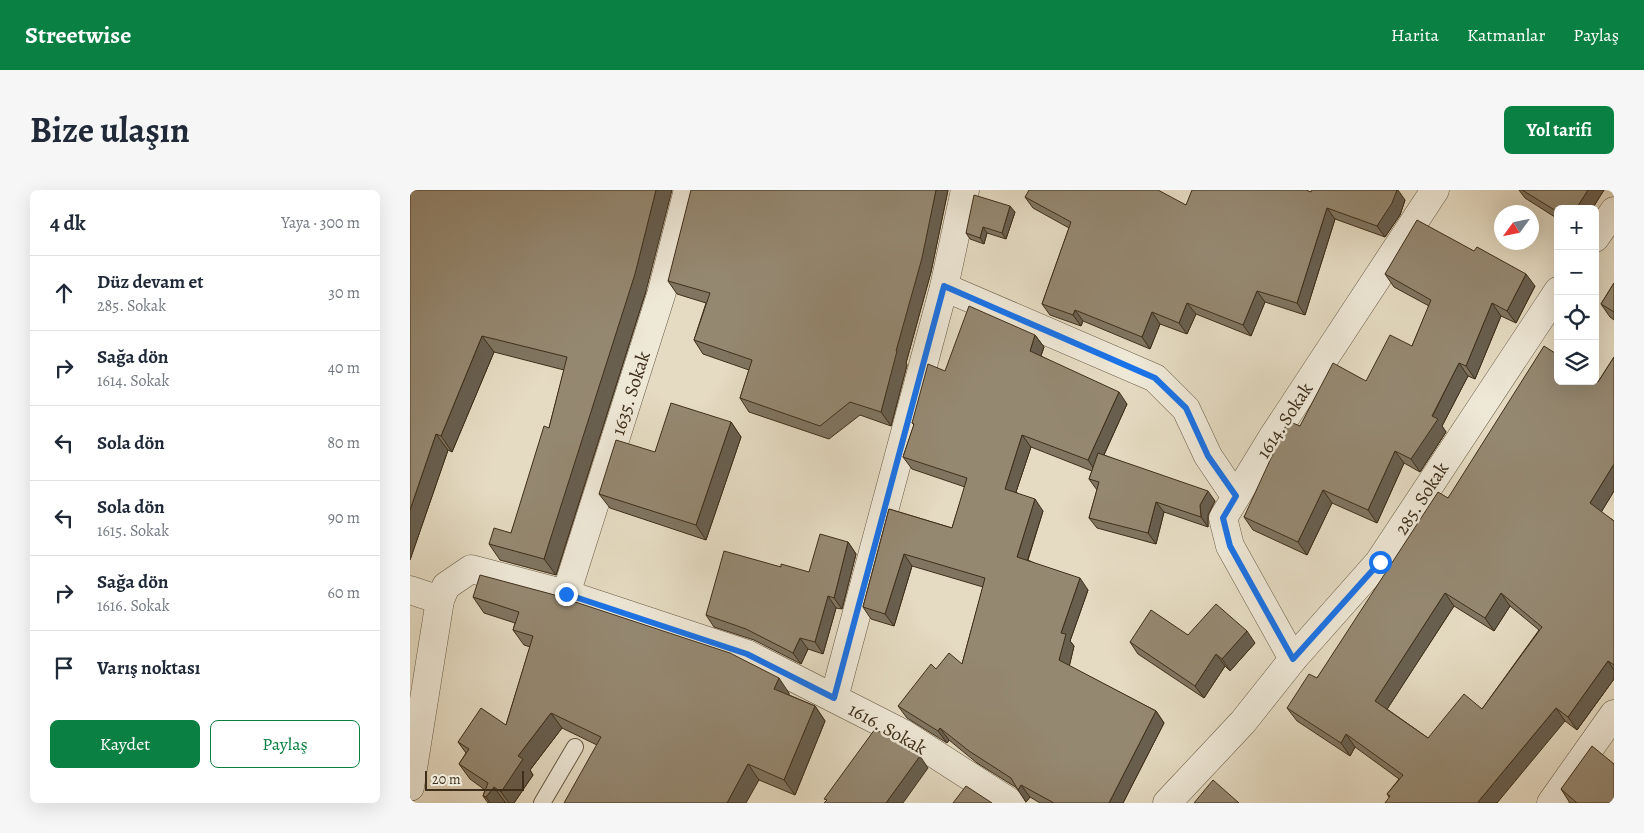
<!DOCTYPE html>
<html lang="tr">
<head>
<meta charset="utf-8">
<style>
  body { margin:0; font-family:Alegreya,serif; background:#f6f6f7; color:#1f2937 }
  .controls { position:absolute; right:15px; top:15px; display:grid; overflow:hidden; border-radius:8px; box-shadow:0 5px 20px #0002 }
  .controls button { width:45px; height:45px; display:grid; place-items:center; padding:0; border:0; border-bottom:1px solid #e0e1e3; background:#fff; color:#1f2937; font:25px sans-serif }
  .compass { position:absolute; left:1084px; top:15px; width:45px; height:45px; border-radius:50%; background:#fff; box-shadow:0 5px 20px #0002; rotate:237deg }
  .scale { position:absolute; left:15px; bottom:12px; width:99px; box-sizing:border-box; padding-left:5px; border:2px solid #3f2f1a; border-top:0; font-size:14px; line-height:18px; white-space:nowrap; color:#3f2f1a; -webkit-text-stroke:4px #eee8d7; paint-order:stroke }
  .stop { position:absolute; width:15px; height:15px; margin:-11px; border:4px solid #1a73e8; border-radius:50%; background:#fff }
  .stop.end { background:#1a73e8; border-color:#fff; box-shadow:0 1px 5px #0008 }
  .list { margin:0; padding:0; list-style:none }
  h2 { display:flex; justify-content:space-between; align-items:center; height:65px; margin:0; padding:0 20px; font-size:21px }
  h2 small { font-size:16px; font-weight:400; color:#747a83 }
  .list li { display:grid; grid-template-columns:32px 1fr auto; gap:15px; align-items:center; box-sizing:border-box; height:75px; padding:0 20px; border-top:1px solid #e0e1e3 }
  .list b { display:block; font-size:19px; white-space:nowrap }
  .list p { margin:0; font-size:16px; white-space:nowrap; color:#747a83 }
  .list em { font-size:16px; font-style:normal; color:#747a83 }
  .actions { display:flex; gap:10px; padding:15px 20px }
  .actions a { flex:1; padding:11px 0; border:1px solid #0b8043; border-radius:8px; text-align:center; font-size:18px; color:#0b8043 }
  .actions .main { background:#0b8043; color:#fff }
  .icon { flex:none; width:28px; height:28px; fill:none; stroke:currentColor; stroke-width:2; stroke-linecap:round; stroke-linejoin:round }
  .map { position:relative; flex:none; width:1204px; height:613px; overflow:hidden; border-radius:8px }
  header { display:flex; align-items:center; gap:30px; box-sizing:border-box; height:70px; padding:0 25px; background:#0b8043; color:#fff }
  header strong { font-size:24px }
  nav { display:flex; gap:28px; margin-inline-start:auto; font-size:18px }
  .intro { display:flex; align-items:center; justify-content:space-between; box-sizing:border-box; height:120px; padding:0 30px }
  h1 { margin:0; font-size:35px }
  .button { padding:12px 22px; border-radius:8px; background:#0b8043; color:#fff; font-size:18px; font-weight:700 }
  main { display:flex; gap:30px; padding:0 30px }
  aside { flex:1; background:#fff; border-radius:8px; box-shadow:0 5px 20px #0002 }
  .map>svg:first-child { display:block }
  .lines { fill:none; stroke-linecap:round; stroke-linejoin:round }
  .lane-casing { stroke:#685a44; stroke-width:18 }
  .street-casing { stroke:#685a44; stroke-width:29 }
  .lane { stroke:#eee8d7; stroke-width:16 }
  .street { stroke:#eee8d7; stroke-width:28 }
  .wall { fill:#807561; stroke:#3f2f1a; fill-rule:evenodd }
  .shaded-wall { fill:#685f4f; stroke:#3f2f1a }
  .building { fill:#958871; stroke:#3f2f1a; fill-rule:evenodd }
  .route { stroke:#1a73e8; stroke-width:6 }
  .labels { text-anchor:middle; stroke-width:5; stroke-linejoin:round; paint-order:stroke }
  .street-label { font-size:19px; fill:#3f2f1a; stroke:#eee8d7 }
</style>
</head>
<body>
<header>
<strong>Streetwise</strong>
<nav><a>Harita</a><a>Katmanlar</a><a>Paylaş</a></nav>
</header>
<div class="intro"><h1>Bize ulaşın</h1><a class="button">Yol tarifi</a></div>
<main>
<aside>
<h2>4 dk<small>Yaya · 300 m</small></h2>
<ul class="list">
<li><svg class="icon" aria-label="ahead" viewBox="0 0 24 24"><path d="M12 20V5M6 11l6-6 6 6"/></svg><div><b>Düz devam et</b><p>285. Sokak</p></div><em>30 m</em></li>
<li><svg class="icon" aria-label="right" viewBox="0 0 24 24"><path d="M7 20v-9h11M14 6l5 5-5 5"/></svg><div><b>Sağa dön</b><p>1614. Sokak</p></div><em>40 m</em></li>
<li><svg class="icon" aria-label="left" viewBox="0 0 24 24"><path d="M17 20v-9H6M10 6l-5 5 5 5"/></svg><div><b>Sola dön</b></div><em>80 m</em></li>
<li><svg class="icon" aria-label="left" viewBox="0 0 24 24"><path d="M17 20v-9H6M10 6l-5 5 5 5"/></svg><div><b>Sola dön</b><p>1615. Sokak</p></div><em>90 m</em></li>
<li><svg class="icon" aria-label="right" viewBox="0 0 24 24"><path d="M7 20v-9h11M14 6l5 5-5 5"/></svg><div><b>Sağa dön</b><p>1616. Sokak</p></div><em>60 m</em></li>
<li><svg class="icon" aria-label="arrive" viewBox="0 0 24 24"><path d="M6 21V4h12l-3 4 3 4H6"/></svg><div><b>Varış noktası</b></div></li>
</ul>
<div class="actions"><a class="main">Kaydet</a><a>Paylaş</a></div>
</aside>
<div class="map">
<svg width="1204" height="613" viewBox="0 0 1204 613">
  <rect width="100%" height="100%" fill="#e5dbc2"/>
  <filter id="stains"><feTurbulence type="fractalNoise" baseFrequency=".004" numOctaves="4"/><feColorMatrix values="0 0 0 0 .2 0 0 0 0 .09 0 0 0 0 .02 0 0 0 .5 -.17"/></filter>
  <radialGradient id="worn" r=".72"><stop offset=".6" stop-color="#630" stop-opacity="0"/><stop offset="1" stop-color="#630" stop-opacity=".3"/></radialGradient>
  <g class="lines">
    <g class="lane-casing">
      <path id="lane" d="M132,613L165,557"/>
    </g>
    <g class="street-casing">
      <g id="street">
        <path d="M1185,48L1204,21"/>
        <path d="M534,97L745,188L776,219L798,266L825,306"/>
        <path d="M0,400L30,410"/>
        <path d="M156,404L251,105L278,0"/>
        <path d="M883,469L820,356L813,328L862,248L1025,0"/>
        <path d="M424,508L534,97L555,0"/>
        <path d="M0,597L30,410L36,396L61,379L156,404L337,464L494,544L601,613"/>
        <path d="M757,613L833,532L883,469L969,372L1148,101"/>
        <path d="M1141,613L1204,524"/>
      </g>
    </g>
    <use href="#lane" class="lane"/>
    <use href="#street" class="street"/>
  </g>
  <g class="wall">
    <path d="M0,0L236,101L146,385L90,370L79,354L101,343L139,238L154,180L84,162L42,262L38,260L0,370Z"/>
    <path d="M538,0L521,82L496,173L497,175L481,236L450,225L419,249L339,222L330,208L339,180L293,164L284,150L296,113L267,104L258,91Z"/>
    <path d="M1109,0H1194L1182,19H1148V29L1115,8Z"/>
    <path d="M901,2L995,10L990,25L975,47L925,29L895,125L855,112L841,146L786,124L777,144L750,134L740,159L673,131L671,136L640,125L632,114L659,38L623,18L615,7L776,15Z"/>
    <path d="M605,22L596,49L577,43L574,54L560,49L556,43Z"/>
    <path d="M975,84L1125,96L1106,133L1091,126L1065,189L1058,186L1032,236L1036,242L1010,282L994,273L967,333L922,313L897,365L843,340L834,327L890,236L956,191L1002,156L1019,116L984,97Z"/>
    <path d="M1204,93V130L1200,127L1191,114Z"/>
    <path d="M625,145L634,157L631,166L717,214L694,265L805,311L798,325V337L754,322L746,354L687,338L679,328L687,300L679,289L682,281L621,257L606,302L633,321L618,370L678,400L660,451L664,456L659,476L746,521L754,533L713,613H630L620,607L616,612L607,598L567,573L539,550L537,553L497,528L488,516L526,479L552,474L573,397L502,376L484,436L461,429L453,417L479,319L542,338L555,297L502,279L493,267L504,235L502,233L535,181Z"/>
    <path d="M1204,167V301L1191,322L1204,331V489L1167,540L1155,531L979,607L977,604L989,589L945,557L940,566L887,531L877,518L907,488L1038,308L1188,192ZM1044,416L1084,441L1100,416L1129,440L1072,519L1018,548L977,519Z"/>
    <path d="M321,232L331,247L296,350L200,318L189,304L245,262Z"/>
    <path d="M438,352L446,364L432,419L426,418L413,464L398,459L391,474L344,450L304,437L296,425L399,382Z"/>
    <path d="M63,407L379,503V505L405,516L415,531L385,605L349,590L187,555L152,538L120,580L123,585L104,613H96L95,612L94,613H78L73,606L75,600L60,589L49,574L56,563L48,552L96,535L120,457L114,455L103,440L105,433L74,423Z"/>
    <path d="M778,445L845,453L820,481L815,476L794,508L728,464L720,452Z"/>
    <path d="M1151,599L1204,613H1160Z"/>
  </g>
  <g class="shaded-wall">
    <path d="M246,0H262L236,101L146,385L134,369Z"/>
    <path d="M526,0H538L521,82L496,173L497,175L481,236L471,222L486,161Z"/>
    <path d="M987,0H988L995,10L990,25L975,47L967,36Z"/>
    <path d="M1178,0H1194L1182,19H1166Z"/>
    <path d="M600,16L605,22L596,49L592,43Z"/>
    <path d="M917,18L925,29L895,125L887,113Z"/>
    <path d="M573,37L577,43L574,54L570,48Z"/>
    <path d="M1116,84L1125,96L1106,133L1097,121Z"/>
    <path d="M847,101L855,112L841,146L833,135Z"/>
    <path d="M777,113L786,124L777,144L769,133Z"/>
    <path d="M1082,113L1091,126L1065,189L1056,176Z"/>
    <path d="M665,120L673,131L671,136L663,125Z"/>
    <path d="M742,122L750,134L740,159L732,147Z"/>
    <path d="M625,145L634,157L628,173L620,161Z"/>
    <path d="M72,146L84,162L42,262L31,246Z"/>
    <path d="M1049,173L1058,186L1032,236L1036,242L1010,282L1001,269Z"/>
    <path d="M709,202L717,214L686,282L678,270Z"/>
    <path d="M321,232L331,247L296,350L286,335Z"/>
    <path d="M26,244L38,260L0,370V320Z"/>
    <path d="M612,245L621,257L603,311L595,299Z"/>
    <path d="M985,261L994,273L967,333L958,320Z"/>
    <path d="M1204,274V301L1189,326L1180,313Z"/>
    <path d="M913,300L922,313L897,365L888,352Z"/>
    <path d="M798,301L805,311L798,325V337L791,327L790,315Z"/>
    <path d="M625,309L633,321L615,378L607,367Z"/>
    <path d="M746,312L754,322L746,354L738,343Z"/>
    <path d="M438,352L446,364L432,419L424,408Z"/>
    <path d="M494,364L502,376L484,436L475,424Z"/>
    <path d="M670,388L678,400L660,451L664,456L658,482L649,470L651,443Z"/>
    <path d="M1035,403L1044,416L974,524L965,511Z"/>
    <path d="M1091,403L1100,416L1084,441L1075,428Z"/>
    <path d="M418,406L426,418L413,464L405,452Z"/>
    <path d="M837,441L845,453L820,481L812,469Z"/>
    <path d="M390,448L398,459L391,474L383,463Z"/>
    <path d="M806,464L815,476L794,508L785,496Z"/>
    <path d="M1198,471L1204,480V489L1167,540L1158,527Z"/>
    <path d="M369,488L379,503L375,514L364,499Z"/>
    <path d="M405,516L415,531L385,605L374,590Z"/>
    <path d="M1146,518L1155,531L1087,613H1069L1068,612Z"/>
    <path d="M746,521L754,533L713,613H699Z"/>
    <path d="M141,523L152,538L120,580L123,585L104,613H99L91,602L108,566Z"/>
    <path d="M530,538L539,550L537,553L528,541Z"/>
    <path d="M936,544L945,557L940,566L931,553Z"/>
    <path d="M510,566L518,578L493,613H476Z"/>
    <path d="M338,574L349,590L336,613H317Z"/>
    <path d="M611,595L620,607L616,612L608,600Z"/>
    <path d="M84,597L95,612L94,613H80L76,607Z"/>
  </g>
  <g class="building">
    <path d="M0,0H246L225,84L134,369L79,354L84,338L101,343L134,236L139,238L157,167L72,146L31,246L26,244L0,320Z"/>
    <path d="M281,0H526L512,68L486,161H487L471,222L440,212L410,236L330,208L342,170L284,150L300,103L258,91Z"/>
    <path d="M619,0H748L776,15L782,0H896L901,2L902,0H987L982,13L967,36L917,18L887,113L847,101L833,135L777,113L769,133L742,122L732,147L665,120L663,125L632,114L661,32L615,7Z"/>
    <path d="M1112,0H1178L1166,19H1148V22Z"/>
    <path d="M564,5L600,16L592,43L573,37L570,48L556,43Z"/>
    <path d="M1007,30L1064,61L1067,57L1116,84L1097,121L1082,113L1056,176L1049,173L1022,226L1028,229L1001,269L985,261L958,320L913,300L888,352L834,327L878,231L890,236L923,173L956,191L980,145L1002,156L1021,110L975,84Z"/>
    <path d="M1204,93V122L1191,114Z"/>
    <path d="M559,116L625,145L620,161L709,202L678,270L612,245L595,299L625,309L607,367L670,388L651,443L656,444L649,470L746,521L699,613H644L611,595L608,600L601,588L559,561L530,538L528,541L488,516L521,474L526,479L539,463L552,474L575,388L494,364L475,424L453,417L479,319L542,338L557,288L493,267L504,234L502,233L518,174L535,181Z"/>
    <path d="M1134,156L1148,165V191H1185V190L1188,192L1204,167V274L1180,313L1204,331V475L1198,471L1158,527L1146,518L1068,612L1070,613H975L980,606L977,604L993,585L936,544L931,553L877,518L899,484L907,488L1028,302L1038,308ZM1035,403L1075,428L1091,403L1132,437L1072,519L1054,504L1018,548L965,511Z"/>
    <path d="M261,213L321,232L286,335L189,304L206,250L245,262Z"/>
    <path d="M688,263L798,301L790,315L791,327L746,312L738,343L679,328L689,292L679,289Z"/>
    <path d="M410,344L438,352L424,408L418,406L405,452L390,448L383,463L336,439L296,425L314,361L371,377V374L399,382Z"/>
    <path d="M70,385L141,404L320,463L369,488L364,499L405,516L374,590L338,574L317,613H154L191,547L141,523L108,566L113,569L91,602L84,597L76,607L73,606L78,593L49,574L59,559L48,552L71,518L96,535L123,446L103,440L109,422L63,407Z"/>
    <path d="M806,414L837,441L812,469L806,464L785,496L720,452L741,420L778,445Z"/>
    <path d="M465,539L510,566L476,613H414L417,610L414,609Z"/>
    <path d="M1182,556L1204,574V613H1167L1151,599Z"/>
    <path d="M803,590L829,613H784Z"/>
    <path d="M556,596L582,613H543Z"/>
  </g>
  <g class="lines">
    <path class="route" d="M156,404L337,464L424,508L534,96L745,188L776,218L798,266L826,306L813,328L820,356L883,469L970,372"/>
  </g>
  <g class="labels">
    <g class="street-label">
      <text transform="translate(220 203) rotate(-72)" y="7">1635. Sokak</text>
      <text transform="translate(874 230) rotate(-57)" y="7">1614. Sokak</text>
      <text transform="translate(1011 308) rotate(-57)" y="7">285. Sokak</text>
      <text transform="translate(478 538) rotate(29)" y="7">1616. Sokak</text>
    </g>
  </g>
  <rect width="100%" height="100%" filter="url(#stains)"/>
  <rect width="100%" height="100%" fill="url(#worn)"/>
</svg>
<div class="controls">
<button>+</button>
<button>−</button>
<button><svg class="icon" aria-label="locate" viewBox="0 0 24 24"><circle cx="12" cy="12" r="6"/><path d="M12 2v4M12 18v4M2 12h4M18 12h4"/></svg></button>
<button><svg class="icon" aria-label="layers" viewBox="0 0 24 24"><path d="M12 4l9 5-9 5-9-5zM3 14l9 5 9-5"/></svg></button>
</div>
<svg class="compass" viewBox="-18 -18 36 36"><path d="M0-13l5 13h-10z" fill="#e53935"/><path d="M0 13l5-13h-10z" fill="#747a83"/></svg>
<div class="scale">20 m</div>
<div class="stop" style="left:970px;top:372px"></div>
<div class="stop end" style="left:156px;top:404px"></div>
</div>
</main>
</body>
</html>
